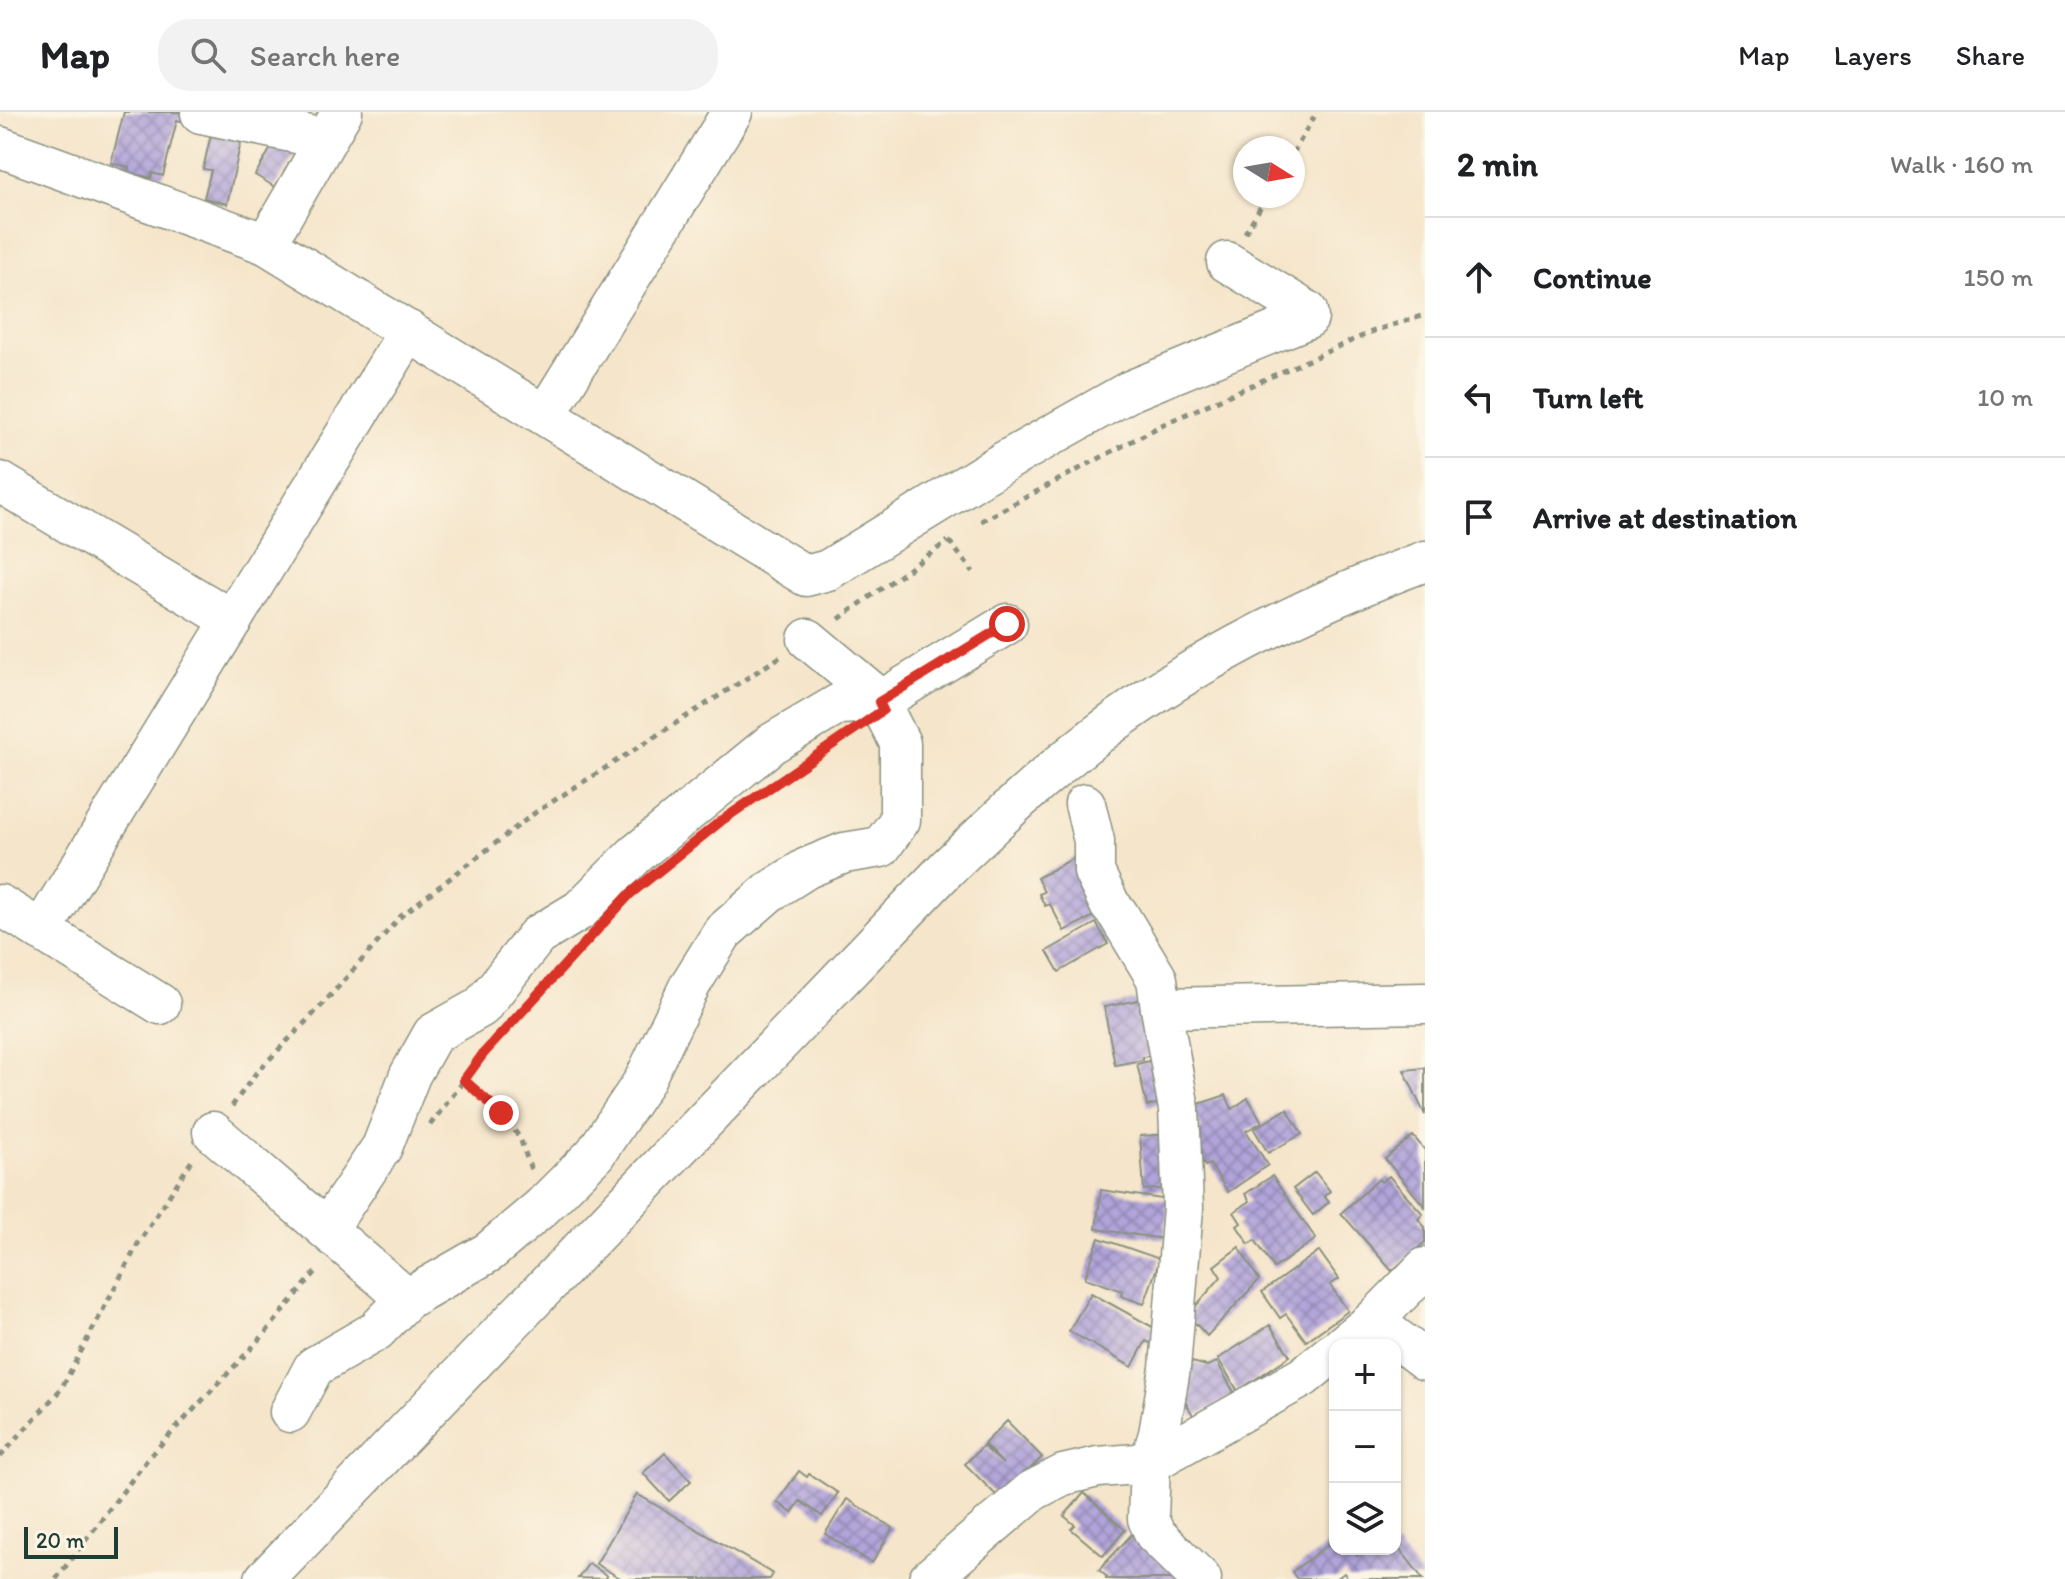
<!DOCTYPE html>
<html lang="en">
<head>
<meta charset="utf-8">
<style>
  body { margin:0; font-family:Itim,sans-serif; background:#f2f2f2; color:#202124 }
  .controls { position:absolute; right:24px; bottom:24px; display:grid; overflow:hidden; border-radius:16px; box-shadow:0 2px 6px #0004 }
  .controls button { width:72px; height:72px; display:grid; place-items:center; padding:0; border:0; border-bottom:2px solid #e0e0e0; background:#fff; color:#202124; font:40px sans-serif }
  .compass { position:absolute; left:1233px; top:24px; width:72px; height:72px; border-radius:50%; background:#fff; box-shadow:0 2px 6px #0004; rotate:101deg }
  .scale { position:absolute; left:24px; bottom:20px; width:94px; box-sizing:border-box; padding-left:8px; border:4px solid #1f3d34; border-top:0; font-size:22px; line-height:28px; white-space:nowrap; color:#1f3d34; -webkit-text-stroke:6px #fcf5e5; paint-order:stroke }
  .stop { position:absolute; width:24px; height:24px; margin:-18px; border:6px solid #d93025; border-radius:50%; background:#fff }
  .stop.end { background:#d93025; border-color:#fff; box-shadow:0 2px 8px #0008 }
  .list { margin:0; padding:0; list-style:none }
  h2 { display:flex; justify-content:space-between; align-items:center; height:104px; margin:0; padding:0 32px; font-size:34px }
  h2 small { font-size:26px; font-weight:400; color:#757577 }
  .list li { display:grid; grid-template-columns:52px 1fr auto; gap:24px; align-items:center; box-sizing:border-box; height:120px; padding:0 32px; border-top:2px solid #e0e0e0 }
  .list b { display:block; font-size:30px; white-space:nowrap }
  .list em { font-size:26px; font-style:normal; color:#757577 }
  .icon { flex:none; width:44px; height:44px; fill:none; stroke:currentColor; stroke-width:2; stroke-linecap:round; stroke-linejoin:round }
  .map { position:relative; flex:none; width:1425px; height:1467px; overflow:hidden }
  header { display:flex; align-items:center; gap:48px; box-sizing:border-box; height:112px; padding:0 40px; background:#fff; border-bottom:2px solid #e0e0e0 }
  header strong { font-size:38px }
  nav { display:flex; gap:44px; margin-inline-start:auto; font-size:28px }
  .search { width:560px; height:72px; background:#f2f2f2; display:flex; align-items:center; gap:20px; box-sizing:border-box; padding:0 28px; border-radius:32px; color:#757577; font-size:30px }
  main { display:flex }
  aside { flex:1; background:#fff }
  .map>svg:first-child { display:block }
  .building { fill:url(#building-cross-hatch) }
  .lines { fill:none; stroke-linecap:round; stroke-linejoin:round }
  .minor-casing { stroke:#8a917f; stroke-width:43 }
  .path { stroke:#8a917f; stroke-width:5; stroke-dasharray:6 6; stroke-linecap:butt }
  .minor { stroke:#fff; stroke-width:40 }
  .route { stroke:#d93025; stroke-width:10 }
</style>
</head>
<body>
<header>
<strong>Map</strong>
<div class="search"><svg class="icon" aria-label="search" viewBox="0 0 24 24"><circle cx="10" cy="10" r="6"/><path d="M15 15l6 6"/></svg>Search here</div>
<nav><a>Map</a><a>Layers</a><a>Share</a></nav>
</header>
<main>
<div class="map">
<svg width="1425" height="1467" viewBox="0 0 1425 1467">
  <defs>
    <pattern id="building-cross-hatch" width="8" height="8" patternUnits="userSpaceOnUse" patternTransform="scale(2)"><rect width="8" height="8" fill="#b2a4da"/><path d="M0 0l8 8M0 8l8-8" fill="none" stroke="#9087b2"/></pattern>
  </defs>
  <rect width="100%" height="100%" fill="#fcf5e5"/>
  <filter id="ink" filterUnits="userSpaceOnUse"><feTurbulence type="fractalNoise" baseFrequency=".0125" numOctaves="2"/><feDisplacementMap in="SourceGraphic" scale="16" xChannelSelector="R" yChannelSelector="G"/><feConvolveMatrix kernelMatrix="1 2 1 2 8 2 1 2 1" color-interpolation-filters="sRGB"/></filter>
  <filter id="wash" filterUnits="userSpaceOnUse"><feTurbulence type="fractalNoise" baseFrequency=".006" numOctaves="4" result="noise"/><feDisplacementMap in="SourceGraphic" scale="32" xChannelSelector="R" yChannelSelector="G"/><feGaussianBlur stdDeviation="1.8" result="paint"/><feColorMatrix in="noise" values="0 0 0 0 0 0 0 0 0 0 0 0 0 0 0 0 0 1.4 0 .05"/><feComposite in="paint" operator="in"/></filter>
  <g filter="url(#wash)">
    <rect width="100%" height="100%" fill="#f5e5ca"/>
    <g id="blocks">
      <g class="building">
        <path d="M124,0H191L189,11L177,8L163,64L152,61L151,66L128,60L129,55L111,51Z"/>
        <path d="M212,18L242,25L227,92L204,86L211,58L203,57Z"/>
        <path d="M277,26L297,38L275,75L255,63Z"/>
        <path d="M1077,744L1108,797L1064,819L1050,792L1045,794L1039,782L1044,780L1037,766Z"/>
        <path d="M1096,811L1108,832L1059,860L1047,839Z"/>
        <path d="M1144,887L1155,943L1143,945V948L1115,953L1104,895Z"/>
        <path d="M1161,946L1170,989L1147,994L1137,952Z"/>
        <path d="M1425,956V1003L1404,958Z"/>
        <path d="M1226,983L1232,997L1248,986L1262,1010L1246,1019L1268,1053L1228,1080L1210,1052L1205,1054L1190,1026L1201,1017L1193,994Z"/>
        <path d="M1287,997L1302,1022L1268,1041L1254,1017Z"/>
        <path d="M1171,1022L1174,1076L1144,1078L1140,1024Z"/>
        <path d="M1413,1024L1425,1038V1095L1385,1047Z"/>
        <path d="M1315,1060L1330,1079L1324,1084L1329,1090L1313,1103L1293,1077Z"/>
        <path d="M1272,1064L1316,1127L1274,1156L1255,1128L1249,1132L1237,1114L1241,1111L1234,1100L1250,1089L1245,1082Z"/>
        <path d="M1389,1064L1423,1102L1418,1107L1425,1115V1130L1392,1159L1341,1101L1379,1067L1381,1070Z"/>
        <path d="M1101,1078L1169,1088L1164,1127L1096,1117Z"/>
        <path d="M1099,1126L1160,1147L1144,1192L1121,1184L1123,1179L1085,1166Z"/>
        <path d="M1239,1135L1259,1168L1207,1224L1188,1203L1221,1165L1214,1154Z"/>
        <path d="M1319,1139L1339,1167L1330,1173L1348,1199L1306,1229L1286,1202L1280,1206L1262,1180Z"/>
        <path d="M1091,1181L1167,1223L1160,1237L1146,1229L1132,1255L1069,1219Z"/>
        <path d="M1270,1213L1290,1244L1238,1279L1218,1247Z"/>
        <path d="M1192,1250L1207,1254L1217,1250L1235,1282L1194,1305L1179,1279L1183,1257Z"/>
        <path d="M1007,1309L1042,1345L1000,1387L965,1352L983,1334L1003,1352L984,1332Z"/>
        <path d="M665,1341L691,1369L669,1389L643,1361Z"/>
        <path d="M799,1359L807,1365L809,1362L838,1381L822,1404L800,1389L792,1401L777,1390Z"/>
        <path d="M1084,1381L1125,1418L1103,1444L1071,1417L1075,1413L1064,1404Z"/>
        <path d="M637,1382L773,1462L770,1467H622L596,1452Z"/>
        <path d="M847,1387L893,1416L872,1451L825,1422Z"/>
        <path d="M1132,1422L1180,1467H1106L1107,1465L1099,1458Z"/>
        <path d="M1335,1427V1437H1351L1357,1444L1366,1437L1369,1440L1373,1437H1395V1431L1423,1467H1349L1344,1461L1336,1467H1297L1292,1460Z"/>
        <path d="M589,1451L607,1464L605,1467L578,1466Z"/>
      </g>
    </g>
  </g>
  <g filter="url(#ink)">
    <use href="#blocks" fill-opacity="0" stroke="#8a917f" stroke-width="2"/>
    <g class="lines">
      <g class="minor-casing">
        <g id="minor">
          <path d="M342,0L266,132L806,464L828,458L1002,351L1130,279L1308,206L1307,199L1227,150"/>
          <path d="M201,1L325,27"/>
          <path d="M0,35L266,132"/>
          <path d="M546,302L732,0"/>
          <path d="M0,370L232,508"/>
          <path d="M1085,692L1094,729V760L1110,793L1118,802L1157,867L1161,896"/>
          <path d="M0,793L160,892"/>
          <path d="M41,819L409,219"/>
          <path d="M213,1020L407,1187"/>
          <path d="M327,1117L382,1035L410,963L433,922L481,895L537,824L580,798L635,743L771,632L839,592L879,590L1007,512"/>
          <path d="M1373,1209L1425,1248"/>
          <path d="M1343,1233L1373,1209L1425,1156"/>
          <path d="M290,1300L314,1255L376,1219L407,1187L489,1140L542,1095L595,1042L644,969L690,873L723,820L769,780L807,756L844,741L881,735L900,708V631L876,584L808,527"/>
          <path d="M265,1467L947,756C995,710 1044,663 1097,623C1196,547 1309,492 1425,449"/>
          <path d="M929,1467L1032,1379L1063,1363L1098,1355L1150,1351L1303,1265L1335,1239"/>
          <path d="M1201,1467L1155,1422L1148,1407L1150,1351L1159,1322L1170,1256L1183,1096L1179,997L1161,896L1425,891"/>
        </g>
      </g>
      <g class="path">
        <path d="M1293,41L1317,0"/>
        <path d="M1245,121L1267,84"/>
        <path d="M981,409L1164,312L1376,218L1425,203"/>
        <path d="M949,429L973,460"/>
        <path d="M839,507L948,429"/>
        <path d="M553,866L568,849"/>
        <path d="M464,968L501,1001L520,1026L531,1058"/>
        <path d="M232,994L256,961L323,892L401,804L536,700L780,545"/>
        <path d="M430,1013L492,932"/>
        <path d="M0,1345L61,1277L139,1130L193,1047"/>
        <path d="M56,1467L150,1344L261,1226L319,1156"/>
      </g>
      <use href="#minor" class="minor"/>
    </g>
  </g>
  <g class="lines" filter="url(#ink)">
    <path class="route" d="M501,1001L464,968L483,942L630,782L721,709L883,598L879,590L1007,512"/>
  </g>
</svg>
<div class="controls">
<button>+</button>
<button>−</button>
<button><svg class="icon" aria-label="layers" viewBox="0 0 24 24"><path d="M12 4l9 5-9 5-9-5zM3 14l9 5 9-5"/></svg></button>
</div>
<svg class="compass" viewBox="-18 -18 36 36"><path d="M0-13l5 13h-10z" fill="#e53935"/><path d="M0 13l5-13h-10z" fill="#757577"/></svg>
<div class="scale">20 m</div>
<div class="stop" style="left:1007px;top:512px"></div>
<div class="stop end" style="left:501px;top:1001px"></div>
</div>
<aside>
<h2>2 min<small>Walk · 160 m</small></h2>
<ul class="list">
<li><svg class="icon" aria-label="ahead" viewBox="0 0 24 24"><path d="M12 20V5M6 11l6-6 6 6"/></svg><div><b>Continue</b></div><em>150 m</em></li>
<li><svg class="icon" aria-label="left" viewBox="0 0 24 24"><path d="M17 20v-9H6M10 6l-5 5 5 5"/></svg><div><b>Turn left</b></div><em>10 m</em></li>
<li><svg class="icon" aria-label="arrive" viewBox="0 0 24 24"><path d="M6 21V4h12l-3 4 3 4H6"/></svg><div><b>Arrive at destination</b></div></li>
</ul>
</aside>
</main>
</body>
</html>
